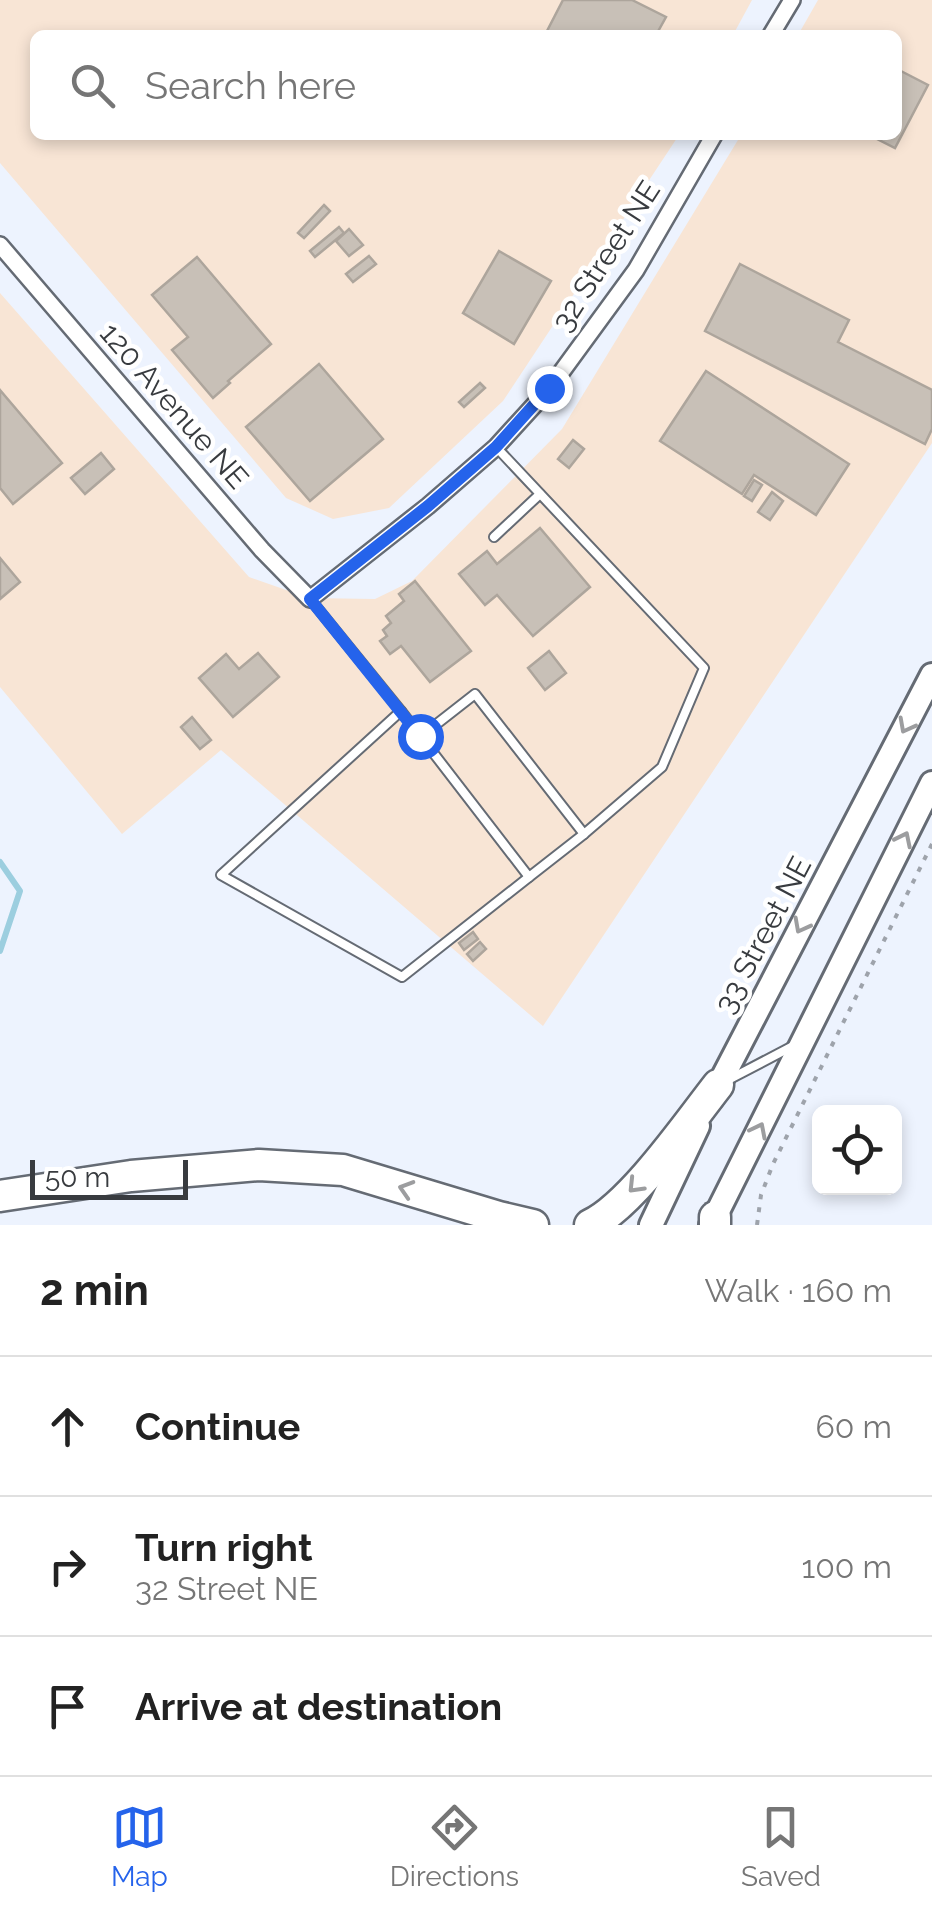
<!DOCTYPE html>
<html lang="en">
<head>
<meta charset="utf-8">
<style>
  body { margin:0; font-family:Raleway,sans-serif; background:#f6f6f6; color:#222 }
  .controls { position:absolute; right:30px; bottom:30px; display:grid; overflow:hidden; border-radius:15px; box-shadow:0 5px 15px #0003 }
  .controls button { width:90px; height:90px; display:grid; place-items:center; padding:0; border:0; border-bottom:2px solid #e0e0e0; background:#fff; color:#222; font:50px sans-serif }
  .scale { position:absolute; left:30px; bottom:25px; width:158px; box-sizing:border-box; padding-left:10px; border:5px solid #383b3f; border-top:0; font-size:28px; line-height:35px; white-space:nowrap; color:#383b3f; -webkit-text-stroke:8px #fff; paint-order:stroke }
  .stop { position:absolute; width:30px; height:30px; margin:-22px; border:8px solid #2563eb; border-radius:50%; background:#fff }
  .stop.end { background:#2563eb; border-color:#fff; box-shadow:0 2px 10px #0008 }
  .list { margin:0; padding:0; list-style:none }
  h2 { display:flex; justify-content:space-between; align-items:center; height:130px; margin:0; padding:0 40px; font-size:42px }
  h2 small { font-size:32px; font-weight:400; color:#767676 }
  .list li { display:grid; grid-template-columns:65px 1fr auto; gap:30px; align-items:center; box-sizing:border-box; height:140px; padding:0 40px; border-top:2px solid #e0e0e0 }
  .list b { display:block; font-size:38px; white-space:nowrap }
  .list p { margin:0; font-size:32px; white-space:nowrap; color:#767676 }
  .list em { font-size:32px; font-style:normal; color:#767676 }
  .icon { flex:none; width:55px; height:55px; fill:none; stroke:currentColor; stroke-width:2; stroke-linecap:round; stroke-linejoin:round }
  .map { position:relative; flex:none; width:932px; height:1225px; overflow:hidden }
  .search { position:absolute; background:#fff; box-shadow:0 5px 15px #0003; left:30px; right:30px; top:30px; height:110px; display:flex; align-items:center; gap:25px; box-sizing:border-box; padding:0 35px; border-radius:15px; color:#767676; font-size:38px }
  .sheet { height:550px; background:#fff }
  nav { display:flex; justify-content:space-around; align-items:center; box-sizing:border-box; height:140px; border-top:2px solid #e0e0e0; background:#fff; font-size:28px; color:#767676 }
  nav a { display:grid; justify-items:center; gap:5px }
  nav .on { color:#2563eb }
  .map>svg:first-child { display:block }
  .industrial { fill:#f8e5d5 }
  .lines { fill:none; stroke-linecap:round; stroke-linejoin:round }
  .stream { stroke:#9ccedf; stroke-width:6 }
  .building { fill:#c8c0b7; stroke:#ada59c; stroke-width:2.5 }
  .lane-casing { stroke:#656b74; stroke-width:12 }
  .street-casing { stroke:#656b74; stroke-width:20 }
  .secondary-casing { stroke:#656b74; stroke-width:28 }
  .highway-casing { stroke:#656b74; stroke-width:35 }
  .path { stroke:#9ea3ab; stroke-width:4; stroke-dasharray:5 8; stroke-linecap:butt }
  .lane { stroke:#fff; stroke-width:8 }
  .street { stroke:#fff; stroke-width:15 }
  .secondary { stroke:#fff; stroke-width:22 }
  .highway { stroke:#fff; stroke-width:30 }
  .oneway { stroke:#9c9d9f }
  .route { stroke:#2563eb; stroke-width:12 }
  .labels { text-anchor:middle; stroke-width:9; stroke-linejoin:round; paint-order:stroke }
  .street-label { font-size:30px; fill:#383b3f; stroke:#fff }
</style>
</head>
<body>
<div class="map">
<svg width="932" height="1225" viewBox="0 0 932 1225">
  <rect width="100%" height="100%" fill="#edf3fe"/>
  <g class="industrial">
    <path d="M0,0H752L733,35H35V135H679L503,401L389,508L333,519L286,498L0,163Z"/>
    <path d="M818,0H932V443L543,1026L221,750L122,834L0,687V293L249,577L309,598L375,599L412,581L562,429L741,135H897V35H798Z"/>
  </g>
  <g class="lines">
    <path class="stream" d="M0,862L20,891L0,951"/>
  </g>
  <g class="building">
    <path d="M563,0H632L666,17L656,35H554L547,31Z"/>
    <path d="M897,69L928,85L895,148L869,135H897Z"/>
    <path d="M324,205L330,211L304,238L298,233Z"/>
    <path d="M339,227L344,233L315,257L310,251Z"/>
    <path d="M349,229L363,245L349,256L336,241Z"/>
    <path d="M499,251L551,281L514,344L463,313Z"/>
    <path d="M369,256L376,264L353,282L346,274Z"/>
    <path d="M197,257L271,344L228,381L230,383L213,398L172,350L188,337L152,295Z"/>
    <path d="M740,264L849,320L838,342L932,390V429L925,444L705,331Z"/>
    <path d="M319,364L383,439L310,501L246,427Z"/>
    <path d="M706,371L849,464L816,515L754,475L742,494L660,441Z"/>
    <path d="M480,383L485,388L464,407L459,402Z"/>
    <path d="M0,390L62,463L13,504L0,488Z"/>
    <path d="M573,440L584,449L569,468L558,459Z"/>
    <path d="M101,453L114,469L85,494L71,478Z"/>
    <path d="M754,480L762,485L752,501L744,496Z"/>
    <path d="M772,492L783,501L770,520L758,512Z"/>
    <path d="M540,528L590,587L533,636L497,595L485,605L459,574L487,551L497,564Z"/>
    <path d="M0,558L20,582L0,599Z"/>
    <path d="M415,581L471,651L430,682L401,646L390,654L380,641L387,636L383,630L391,623L386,616L404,601L399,594Z"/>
    <path d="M549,651L566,673L545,690L528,668Z"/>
    <path d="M258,653L279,677L233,717L199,678L226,654L239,669Z"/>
    <path d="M192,717L211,740L200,749L181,727Z"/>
    <path d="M473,932L478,939L464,950L459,943Z"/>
    <path d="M480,942L486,949L473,961L467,954Z"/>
  </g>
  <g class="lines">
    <g class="lane-casing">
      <g id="lane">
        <path d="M494,537L540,494"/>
        <path d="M310,599L401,711L529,877L584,834L662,767L704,668L497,448"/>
        <path d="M401,711L221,875L402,977L529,877"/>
        <path d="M420,737L475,694L584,834"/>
        <path d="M728,1080L791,1047"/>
      </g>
    </g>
    <g class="street-casing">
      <g id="street">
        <path d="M771,35L792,0"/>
        <path d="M0,245L262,550L310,599L428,506L496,447L549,389L636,270L714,135"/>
      </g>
    </g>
    <g class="secondary-casing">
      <g id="secondary">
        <path d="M712,1098L932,675"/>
        <path d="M651,1225L698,1126"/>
        <path d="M711,1225L932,783"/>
      </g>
    </g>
    <g class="highway-casing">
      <g id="highway">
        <path d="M0,1196L131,1176L259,1165L343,1170L499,1217L533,1225"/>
        <path d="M715,1217V1225"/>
        <path d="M590,1225C631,1206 689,1122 718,1085"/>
      </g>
    </g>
    <path class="path" d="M757,1225L761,1195L773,1164L932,844"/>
    <use href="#lane" class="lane"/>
    <use href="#street" class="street"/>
    <use href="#secondary" class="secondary"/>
    <use href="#highway" class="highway"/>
  </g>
  <defs><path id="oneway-chevron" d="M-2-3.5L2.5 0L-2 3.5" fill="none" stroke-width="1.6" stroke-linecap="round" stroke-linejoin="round" transform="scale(2.5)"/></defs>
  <g class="oneway">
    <use href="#oneway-chevron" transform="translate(906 726) rotate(118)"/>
    <use href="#oneway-chevron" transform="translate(904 839) rotate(-64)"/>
    <use href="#oneway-chevron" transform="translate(801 926) rotate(118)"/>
    <use href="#oneway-chevron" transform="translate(759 1130) rotate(-63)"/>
    <use href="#oneway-chevron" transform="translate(635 1186) rotate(134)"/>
    <use href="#oneway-chevron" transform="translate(406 1189) rotate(-163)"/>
  </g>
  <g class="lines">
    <path class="route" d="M420,736L310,599L428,506L496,447L549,388"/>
  </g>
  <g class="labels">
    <g class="street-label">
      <text transform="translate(606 256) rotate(-57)" y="10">32 Street NE</text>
      <text transform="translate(174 406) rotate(49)" y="10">120 Avenue NE</text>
      <text transform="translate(763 935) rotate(-62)" y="10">33 Street NE</text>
    </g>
  </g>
</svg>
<div class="controls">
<button><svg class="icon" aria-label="locate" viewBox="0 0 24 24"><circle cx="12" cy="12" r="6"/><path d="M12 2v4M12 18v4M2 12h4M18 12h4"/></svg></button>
</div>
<div class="scale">50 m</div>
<div class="stop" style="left:420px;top:736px"></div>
<div class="stop end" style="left:549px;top:388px"></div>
<div class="search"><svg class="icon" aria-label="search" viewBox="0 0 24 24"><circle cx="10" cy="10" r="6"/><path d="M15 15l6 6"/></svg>Search here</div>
</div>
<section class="sheet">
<h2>2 min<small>Walk · 160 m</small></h2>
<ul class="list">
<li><svg class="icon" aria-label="ahead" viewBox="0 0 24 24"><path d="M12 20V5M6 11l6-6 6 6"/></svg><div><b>Continue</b></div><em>60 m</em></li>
<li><svg class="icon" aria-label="right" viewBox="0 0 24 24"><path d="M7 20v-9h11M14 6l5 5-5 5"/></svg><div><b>Turn right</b><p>32 Street NE</p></div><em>100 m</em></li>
<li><svg class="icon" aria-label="arrive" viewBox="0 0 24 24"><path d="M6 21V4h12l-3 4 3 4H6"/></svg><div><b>Arrive at destination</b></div></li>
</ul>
</section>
<nav>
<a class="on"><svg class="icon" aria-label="map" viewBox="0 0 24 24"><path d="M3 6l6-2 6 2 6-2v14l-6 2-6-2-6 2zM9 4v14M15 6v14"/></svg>Map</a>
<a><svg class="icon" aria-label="directions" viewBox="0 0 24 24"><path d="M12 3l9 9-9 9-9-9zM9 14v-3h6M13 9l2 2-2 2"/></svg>Directions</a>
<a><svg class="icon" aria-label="saved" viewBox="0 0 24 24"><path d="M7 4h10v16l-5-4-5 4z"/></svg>Saved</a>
</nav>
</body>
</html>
